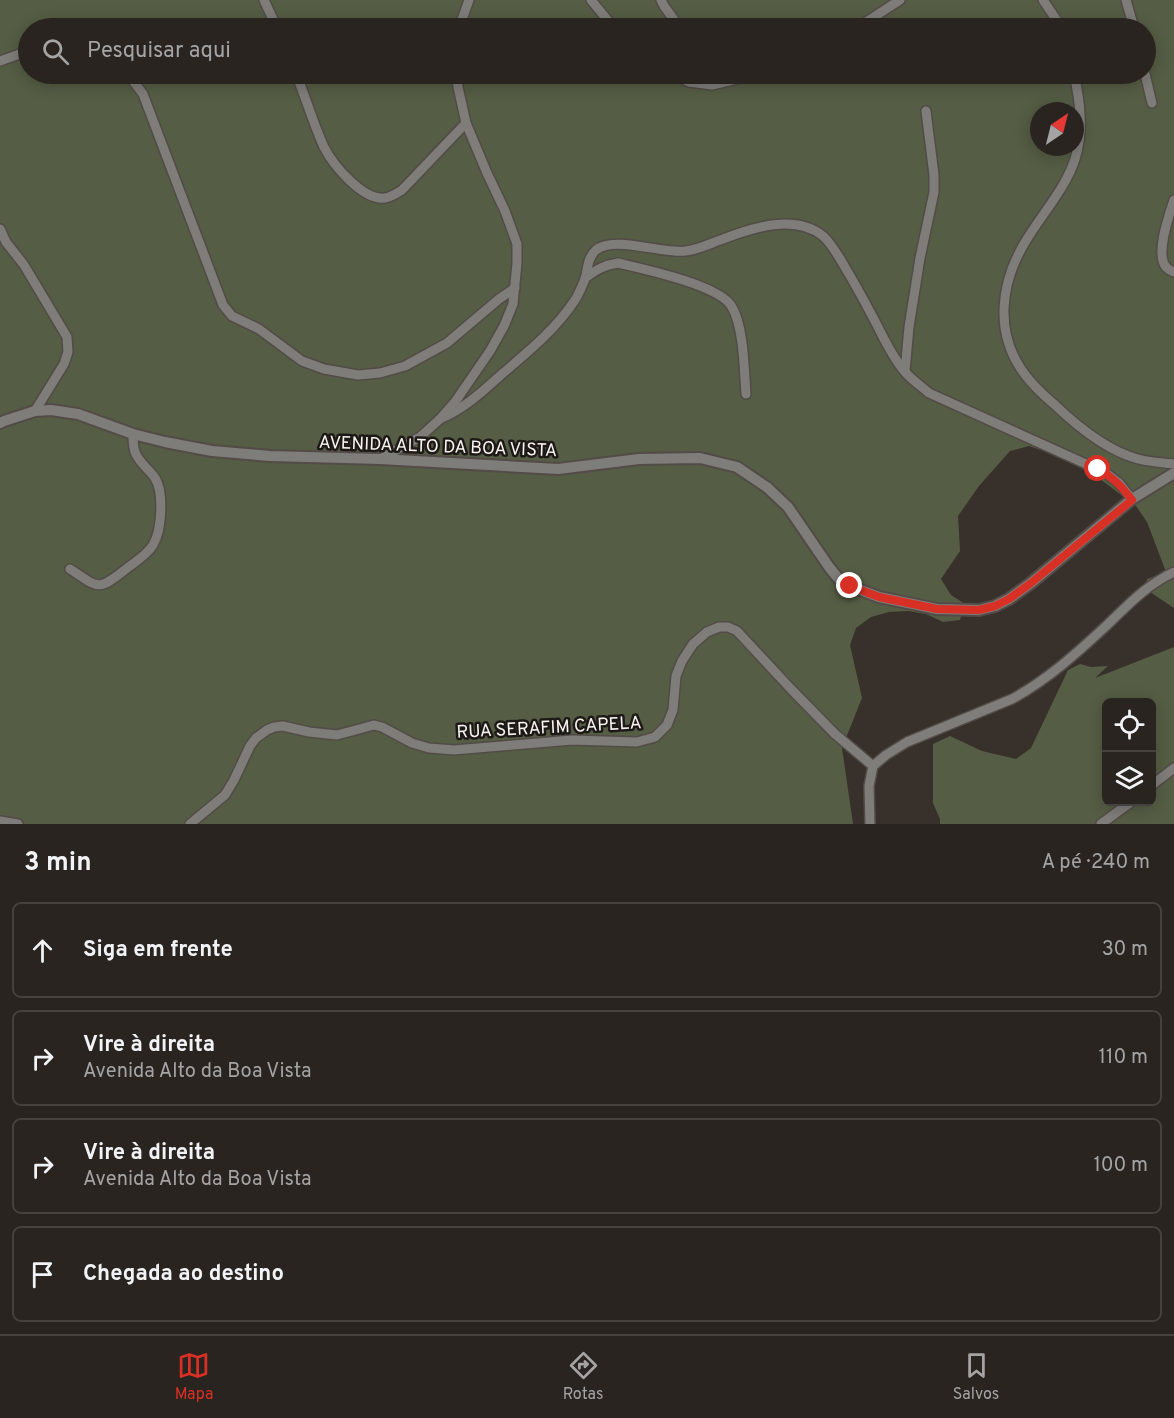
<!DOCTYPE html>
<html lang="pt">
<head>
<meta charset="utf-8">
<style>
  body { margin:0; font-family:Overpass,sans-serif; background:#36302d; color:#f1f3f6 }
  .controls { position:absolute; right:18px; bottom:18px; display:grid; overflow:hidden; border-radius:9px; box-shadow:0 3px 15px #0003 }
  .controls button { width:54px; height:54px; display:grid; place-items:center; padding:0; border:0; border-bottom:2px solid #46413e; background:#2a2420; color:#f1f3f6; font:30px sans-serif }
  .compass { position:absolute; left:1030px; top:102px; width:54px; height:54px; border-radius:50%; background:#2a2420; box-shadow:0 3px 15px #0003; rotate:35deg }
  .stop { position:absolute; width:18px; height:18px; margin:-14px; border:4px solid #d93025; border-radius:50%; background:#fff }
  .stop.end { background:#d93025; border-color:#fff; box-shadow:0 2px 6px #0008 }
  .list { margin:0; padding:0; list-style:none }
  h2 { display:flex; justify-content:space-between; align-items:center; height:78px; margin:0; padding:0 24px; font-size:26px }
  h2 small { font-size:20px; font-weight:400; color:#a5a4a5 }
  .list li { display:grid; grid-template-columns:39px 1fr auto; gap:18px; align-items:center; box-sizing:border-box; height:96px; margin:0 12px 12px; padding:0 12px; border:2px solid #46413e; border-radius:9px }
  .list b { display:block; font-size:22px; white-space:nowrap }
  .list p { margin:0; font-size:20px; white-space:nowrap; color:#a5a4a5 }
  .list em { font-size:20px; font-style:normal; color:#a5a4a5 }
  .icon { flex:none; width:33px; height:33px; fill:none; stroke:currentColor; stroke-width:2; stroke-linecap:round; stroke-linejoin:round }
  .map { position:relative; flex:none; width:1174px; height:824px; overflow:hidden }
  .search { position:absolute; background:#2a2420; box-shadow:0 3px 15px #0003; left:18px; right:18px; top:18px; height:66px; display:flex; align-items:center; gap:15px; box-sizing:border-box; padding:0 21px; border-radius:33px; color:#a5a4a5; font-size:22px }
  .sheet { height:510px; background:#2a2420 }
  nav { display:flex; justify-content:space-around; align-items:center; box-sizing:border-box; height:84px; border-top:2px solid #46413e; background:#2a2420; font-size:16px; color:#a5a4a5 }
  nav a { display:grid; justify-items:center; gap:3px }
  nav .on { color:#d93025 }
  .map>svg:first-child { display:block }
  .green { fill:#555d44; fill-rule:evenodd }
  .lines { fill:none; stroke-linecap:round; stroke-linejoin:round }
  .minor-casing { stroke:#534b47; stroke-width:12 }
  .tertiary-casing { stroke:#534b47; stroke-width:14 }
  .minor { stroke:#7e7d79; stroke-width:9 }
  .tertiary { stroke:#7e7d79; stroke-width:10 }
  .route { stroke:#d93025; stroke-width:8 }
  .labels { text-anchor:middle; stroke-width:5; stroke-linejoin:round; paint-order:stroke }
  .street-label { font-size:18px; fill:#f9f3f0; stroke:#1d1917 }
</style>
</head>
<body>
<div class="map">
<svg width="1174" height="824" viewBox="0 0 1174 824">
  <rect width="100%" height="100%" fill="#38302b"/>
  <g class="green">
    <path d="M0,0H1174V608L1147,590V579L1166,572L1147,522L1136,506L1096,476L1061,457L1029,446L1010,451L979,486L958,516L960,551L941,579L951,595L965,604L960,620L943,622L926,614L908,611L889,612L871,617L856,628L850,645L862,698L842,748L853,824H0ZM28,28H1146V74H28ZM1039,111H1075V147H1039Z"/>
    <path d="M1174,647V824H940V819L933,803V744L950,736L982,751L1016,759L1031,748L1068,670L1080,664L1091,667L1108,666L1095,678ZM1106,702H1152V802H1106Z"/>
  </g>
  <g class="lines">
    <g class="minor-casing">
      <g id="minor">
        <path d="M264,0L277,28"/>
        <path d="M591,0L614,28"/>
        <path d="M661,0L664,6L680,28"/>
        <path d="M1043,0L1062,28"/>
        <path d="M1126,0L1134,28"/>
        <path d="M459,28L469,0"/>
        <path d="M857,28L900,0"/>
        <path d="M0,61L28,51"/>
        <path d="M128,74L143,94L223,305L232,316L259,329L302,361L324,369L358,375L380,373L405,366L447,343L499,299L515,288"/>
        <path d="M296,74C306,98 313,123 324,147C333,165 363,201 385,198C392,197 397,193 402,190L466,123"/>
        <path d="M672,74L689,82L712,85L758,74"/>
        <path d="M1074,74C1080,101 1084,131 1075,159C1065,190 1040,216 1024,244C1001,283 995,330 1021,369C1030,383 1042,394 1055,405C1077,426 1108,451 1138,459C1150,462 1162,463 1174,464"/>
        <path d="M1145,74L1152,103"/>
        <path d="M1174,200C1169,215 1155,254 1166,267C1168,269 1171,271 1174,272"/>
        <path d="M0,229L6,242L24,265L67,337L68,352L64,364L35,411"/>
        <path d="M585,278C596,270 604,265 618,263C643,269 720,285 732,307C744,328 744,369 746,394"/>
        <path d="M905,371L909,327L920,258L934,192V175L926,111"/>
        <path d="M440,419C465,408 482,392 502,374C529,351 556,329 575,300C579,294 582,286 585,279C588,269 587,258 596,250C614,235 661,254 685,251C698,250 711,243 723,239C754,227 795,214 823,236C834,246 841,261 849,274C859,291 868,308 877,325C885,341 893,358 905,372C912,380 921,386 929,393L1106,473L1119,483L1132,499"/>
        <path d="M380,459L420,437L440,419L455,402L490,351L504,326L513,304L517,263V244L505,211L487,173L466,123L458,87L456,74"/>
        <path d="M70,569C99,588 97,592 126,569C135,562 147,555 153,545C162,530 164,492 155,478C149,469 139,463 135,452C133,446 133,440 133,434"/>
        <path d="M1152,785L1174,768"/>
        <path d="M0,821L18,824"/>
        <path d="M190,824L225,795L234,780L250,746L256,738L267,730L274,727L283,726L309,732L337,735L374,725L382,727L412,743L429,748L454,750L572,740L637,742L655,737L667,725L673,710L676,676L682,661L693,644L707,632L719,627H728L737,631L791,689L835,734L873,766"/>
        <path d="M870,824L869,786L873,766L886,755L907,742L1012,699C1047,680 1077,653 1106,626C1129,604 1145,586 1174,572"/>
        <path d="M1101,824L1131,802"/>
      </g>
    </g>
    <g class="tertiary-casing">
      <path id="tertiary" d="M0,423L4,421L35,411L51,410L78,414L133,434L165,442L212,451L270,456L380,459L558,469L639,459L700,458L737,467L768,488L788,507L829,567L838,578L850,586L879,597L937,609L979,610L995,606L1009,599L1031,583L1132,499L1174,473"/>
    </g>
    <use href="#minor" class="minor"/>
    <use href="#tertiary" class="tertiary"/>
  </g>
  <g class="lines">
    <path class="route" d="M850,586L879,597L937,609L979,610L995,606L1009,599L1031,583L1132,500C1122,487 1113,477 1098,469"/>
  </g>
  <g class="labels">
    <g class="street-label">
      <text transform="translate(438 446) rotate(2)" y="6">AVENIDA ALTO DA BOA VISTA</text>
      <text transform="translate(549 727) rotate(-3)" y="6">RUA SERAFIM CAPELA</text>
    </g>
  </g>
</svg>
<div class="controls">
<button><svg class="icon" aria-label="locate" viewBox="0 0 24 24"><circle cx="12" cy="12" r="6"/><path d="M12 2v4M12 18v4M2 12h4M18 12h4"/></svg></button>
<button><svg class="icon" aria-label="layers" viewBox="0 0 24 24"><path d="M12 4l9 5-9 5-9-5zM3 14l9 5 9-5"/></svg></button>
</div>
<svg class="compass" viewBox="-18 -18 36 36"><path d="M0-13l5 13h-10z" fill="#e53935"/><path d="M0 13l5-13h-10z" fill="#a5a4a5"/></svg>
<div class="stop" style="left:1098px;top:469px"></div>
<div class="stop end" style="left:850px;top:586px"></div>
<div class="search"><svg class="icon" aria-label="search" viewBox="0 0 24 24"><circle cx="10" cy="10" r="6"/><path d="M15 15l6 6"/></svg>Pesquisar aqui</div>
</div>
<section class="sheet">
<h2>3 min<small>A pé · 240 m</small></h2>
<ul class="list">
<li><svg class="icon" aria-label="ahead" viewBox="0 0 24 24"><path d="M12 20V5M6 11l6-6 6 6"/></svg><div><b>Siga em frente</b></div><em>30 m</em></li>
<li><svg class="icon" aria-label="right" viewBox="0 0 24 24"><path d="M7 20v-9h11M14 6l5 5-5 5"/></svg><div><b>Vire à direita</b><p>Avenida Alto da Boa Vista</p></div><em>110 m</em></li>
<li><svg class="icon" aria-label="right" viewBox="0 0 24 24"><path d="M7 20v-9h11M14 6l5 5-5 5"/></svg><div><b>Vire à direita</b><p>Avenida Alto da Boa Vista</p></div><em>100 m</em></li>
<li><svg class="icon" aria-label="arrive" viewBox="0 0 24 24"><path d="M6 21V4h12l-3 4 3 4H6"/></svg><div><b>Chegada ao destino</b></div></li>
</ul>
</section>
<nav>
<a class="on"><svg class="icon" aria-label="map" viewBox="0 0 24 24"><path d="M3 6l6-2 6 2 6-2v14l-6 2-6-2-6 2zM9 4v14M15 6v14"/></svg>Mapa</a>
<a><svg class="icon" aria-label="directions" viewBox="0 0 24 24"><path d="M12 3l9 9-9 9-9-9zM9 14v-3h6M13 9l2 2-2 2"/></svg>Rotas</a>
<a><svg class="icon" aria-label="saved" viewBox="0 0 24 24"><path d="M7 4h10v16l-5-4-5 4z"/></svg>Salvos</a>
</nav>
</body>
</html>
